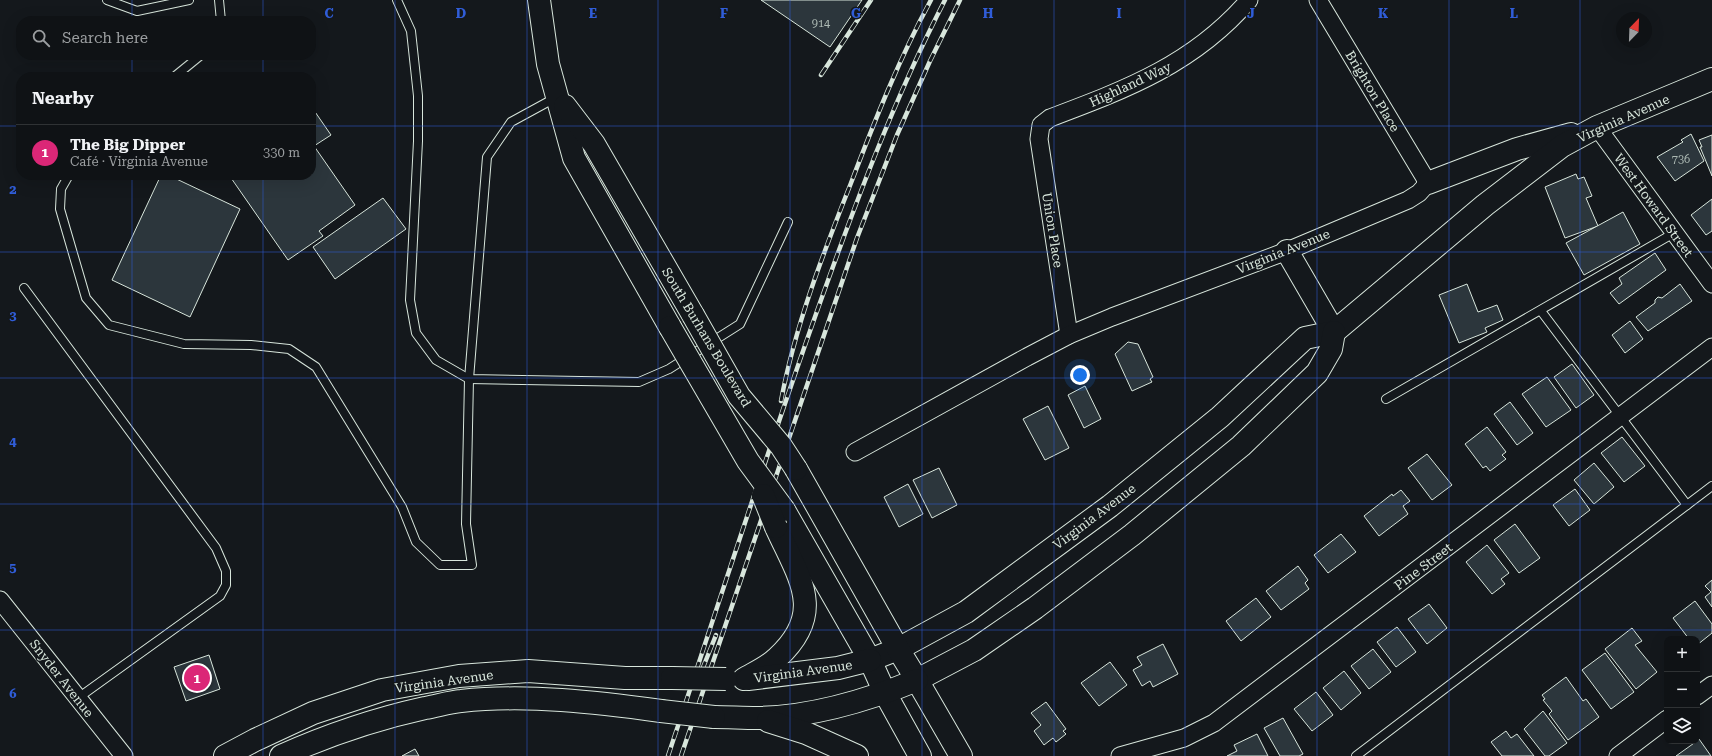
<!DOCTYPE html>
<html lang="en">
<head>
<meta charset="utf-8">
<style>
  body { margin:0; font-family:"Roboto Serif",serif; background:#181b1e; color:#f1f3f6 }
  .controls { position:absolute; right:12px; bottom:12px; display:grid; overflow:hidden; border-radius:8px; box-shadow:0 4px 16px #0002 }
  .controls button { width:36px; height:36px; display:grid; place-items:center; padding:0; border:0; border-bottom:1px solid #2f3234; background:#0f1215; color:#f1f3f6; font:20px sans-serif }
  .compass { position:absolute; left:1616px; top:12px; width:36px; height:36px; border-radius:50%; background:#0f1215; box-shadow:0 4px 16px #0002; rotate:23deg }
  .you { position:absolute; left:1080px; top:375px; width:14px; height:14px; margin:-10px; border:3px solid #fff; border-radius:50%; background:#1a73e8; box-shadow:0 0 0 6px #1a73e833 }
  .badge { display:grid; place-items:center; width:26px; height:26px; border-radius:50%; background:#db2777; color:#fff; font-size:13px; font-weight:700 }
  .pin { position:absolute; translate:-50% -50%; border:2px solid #fff; box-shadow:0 1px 4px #0006 }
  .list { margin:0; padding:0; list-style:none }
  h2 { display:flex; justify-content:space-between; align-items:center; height:52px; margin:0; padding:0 16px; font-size:17px }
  h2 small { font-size:13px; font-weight:400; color:#9b9ea0 }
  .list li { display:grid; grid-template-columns:26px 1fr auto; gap:12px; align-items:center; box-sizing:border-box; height:56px; padding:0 16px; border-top:1px solid #2f3234 }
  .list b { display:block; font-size:15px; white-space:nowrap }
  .list p { margin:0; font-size:13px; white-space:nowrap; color:#9b9ea0 }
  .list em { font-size:13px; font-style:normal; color:#9b9ea0 }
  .icon { flex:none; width:22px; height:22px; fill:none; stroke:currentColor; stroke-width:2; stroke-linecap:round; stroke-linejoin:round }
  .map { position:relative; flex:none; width:1712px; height:756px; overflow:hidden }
  .search { position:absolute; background:#0f1215; box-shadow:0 4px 16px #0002; left:16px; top:16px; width:300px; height:44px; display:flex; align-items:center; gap:10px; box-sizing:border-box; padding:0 14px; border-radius:16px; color:#9b9ea0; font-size:15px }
  .panel { position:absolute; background:#0f1215; box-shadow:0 4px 16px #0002; left:16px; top:72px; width:300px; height:108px; border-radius:16px }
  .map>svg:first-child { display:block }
  .building { fill:#2c363c; stroke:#d8e6dc }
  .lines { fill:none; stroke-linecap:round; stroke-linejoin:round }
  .service-casing { stroke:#d8e6dc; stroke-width:10 }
  .minor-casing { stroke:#d8e6dc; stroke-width:19 }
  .secondary-casing { stroke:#d8e6dc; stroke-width:24 }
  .primary-casing { stroke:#d8e6dc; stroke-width:24 }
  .service { stroke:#14181c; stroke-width:8 }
  .minor { stroke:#14181c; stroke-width:17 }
  .secondary { stroke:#14181c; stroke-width:22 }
  .primary { stroke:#14181c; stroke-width:22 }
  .rail-casing { stroke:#d8e6dc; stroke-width:4.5 }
  .rail { stroke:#14181c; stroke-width:3; stroke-dasharray:9; stroke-linecap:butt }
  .primary-bridge-casing { stroke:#d8e6dc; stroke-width:24; stroke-linecap:butt }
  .primary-bridge { stroke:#14181c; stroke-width:22 }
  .grid { fill:none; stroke:#305dd8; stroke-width:1; stroke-opacity:0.55 }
  .labels { text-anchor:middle; stroke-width:3; stroke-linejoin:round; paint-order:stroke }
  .number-label { font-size:11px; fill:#adbab4 }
  .street-label { font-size:13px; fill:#d8e6dc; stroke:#14181c }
  .grid-label { font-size:13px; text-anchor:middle; font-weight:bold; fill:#305dd8; stroke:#14181c; stroke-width:3; stroke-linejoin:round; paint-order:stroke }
</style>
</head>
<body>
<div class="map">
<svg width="1712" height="756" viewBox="0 0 1712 756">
  <rect width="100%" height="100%" fill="#14181c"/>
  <g class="building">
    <path d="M761,0H862L830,47Z"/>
    <path d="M311,106L331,135L314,146L355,205L319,231L323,236L288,260L229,175H311Z"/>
    <path d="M1691,134L1704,161L1675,181L1657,157L1683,142L1681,140Z"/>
    <path d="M1712,135V176L1700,147H1702L1699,140Z"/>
    <path d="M1576,174L1578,179L1584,177L1592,196L1586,198L1598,226L1565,238L1545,187Z"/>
    <path d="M161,175H168L240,209L190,317L112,280Z"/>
    <path d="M383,198L406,229L335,279L313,247Z"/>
    <path d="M1712,199V231L1706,235L1691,215Z"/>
    <path d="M1623,212L1640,244L1584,275L1566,243Z"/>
    <path d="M1655,253L1666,270L1619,304L1610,293L1622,284L1619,278Z"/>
    <path d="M1467,284L1478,312L1497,305L1503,320L1485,328L1487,332L1459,343L1439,295Z"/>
    <path d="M1680,284L1692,301L1648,331L1636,317L1655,303V300L1658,297L1662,298Z"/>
    <path d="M1630,321L1643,339L1625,353L1612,335Z"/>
    <path d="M1128,342L1138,344L1153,377L1150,379L1152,382L1132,391L1115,354Z"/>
    <path d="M1572,364L1594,395L1576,408L1554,377Z"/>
    <path d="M1547,377L1571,410L1546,427L1522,394Z"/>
    <path d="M1085,386L1101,419L1084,428L1068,395Z"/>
    <path d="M1510,402L1533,433L1517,445L1494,414Z"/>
    <path d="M1048,406L1069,448L1045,460L1023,419Z"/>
    <path d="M1487,427L1506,452L1502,455L1506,459L1490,471L1486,466L1483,468L1465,444Z"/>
    <path d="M1622,437L1645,466L1624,482L1601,453Z"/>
    <path d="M1427,454L1452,485L1432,500L1408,468Z"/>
    <path d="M1594,463L1614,487L1594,504L1574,480Z"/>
    <path d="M939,468L957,505L932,518L913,480Z"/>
    <path d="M908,484L923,514L899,527L884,497Z"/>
    <path d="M1575,489L1590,510L1569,526L1553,505Z"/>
    <path d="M1401,490L1410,501L1403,506L1408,514L1379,536L1364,516L1392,494L1393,496Z"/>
    <path d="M1515,524L1540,558L1519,573L1494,540Z"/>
    <path d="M1341,534L1356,552L1328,573L1314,555Z"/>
    <path d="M1487,545L1509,573L1501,579L1505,584L1492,594L1466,562Z"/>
    <path d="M1298,566L1308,580L1305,583L1309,589L1281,610L1266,591Z"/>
    <path d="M1712,580V607L1705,597L1711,592L1705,586Z"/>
    <path d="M1256,598L1271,617L1241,641L1226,621Z"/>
    <path d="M1695,601L1712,624V633L1697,645V639H1689L1673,618Z"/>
    <path d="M1429,604L1447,628L1427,644L1408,619Z"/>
    <path d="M1397,627L1416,652L1396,667L1377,642Z"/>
    <path d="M1632,628L1642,641L1635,645L1657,672L1636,689L1605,649Z"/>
    <path d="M1163,644L1178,674L1153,687L1150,681L1142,686L1133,670L1142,665L1137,657Z"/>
    <path d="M1373,649L1391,672L1369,689L1351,666Z"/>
    <path d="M1605,653L1634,692L1611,709L1582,670Z"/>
    <path d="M209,655L220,689L186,701L174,667Z"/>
    <path d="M1110,662L1127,685L1099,706L1081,683Z"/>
    <path d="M1344,671L1361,693L1341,710L1323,688Z"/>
    <path d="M1566,677L1583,701L1586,699L1599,717L1568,740L1549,714L1552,711L1543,700L1545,699L1542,695Z"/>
    <path d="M1316,692L1333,715L1312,731L1294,709Z"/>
    <path d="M1046,702L1066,729L1063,731L1066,734L1056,742L1053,738L1044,745L1034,731L1041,725L1031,713Z"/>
    <path d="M1543,711L1567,743L1549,756H1545L1524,729Z"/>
    <path d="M1283,718L1303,754L1299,756H1280L1264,728Z"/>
    <path d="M1506,731L1511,738L1517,734L1534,756H1502L1491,742Z"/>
    <path d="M1257,734L1268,756H1227L1237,751L1234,745Z"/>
    <path d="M1699,739L1711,756H1676L1697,741Z"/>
    <path d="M415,749L419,756H402Z"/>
  </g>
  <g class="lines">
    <g class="service-casing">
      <g id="service">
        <path d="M107,0L137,11L189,0"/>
        <path d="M219,0L221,21"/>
        <path d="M397,0L411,31L418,96V141L410,300L416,333L436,360L469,379L639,382L669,369L740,324L788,222"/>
        <path d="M174,77L201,55"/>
        <path d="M69,175L61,189L60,209L86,298L109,325L184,344L251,345L289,349L316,367L402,507L416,542L440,565H472L466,524L469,379L487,157L511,122L555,98"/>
        <path d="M24,288L216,548L226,571V585L220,596L78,698"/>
        <path d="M1541,311L1687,505"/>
        <path d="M1386,399L1674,233"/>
        <path d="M1356,756L1712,486"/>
      </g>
    </g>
    <g class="minor-casing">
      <g id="minor">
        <path d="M1597,127L1712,284"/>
        <path d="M1069,335L1039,139L1041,125L1050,118C1127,89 1194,64 1249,0"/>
        <path d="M855,452L1027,357L1069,335L1112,317L1287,251L1408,200L1419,193L1428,183L1318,0"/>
        <path d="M0,600L124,756"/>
        <path d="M1697,696L1712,685"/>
        <path d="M1120,756L1184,738L1214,723L1712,347"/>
        <path d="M1618,756L1667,719"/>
      </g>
    </g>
    <g class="secondary-casing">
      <g id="secondary">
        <path d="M1428,183L1517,149L1571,134"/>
        <path d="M1287,251L1334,332"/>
        <path d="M870,660L898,649L966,612L1110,506L1220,417L1305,338L1334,332L1485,205L1562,146L1597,127L1712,79"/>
        <path d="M917,680L974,650L1035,608L1132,535L1241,446L1317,373L1331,349L1334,332"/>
      </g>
    </g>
    <g class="primary-casing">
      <g id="primary">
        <path d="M539,0L548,64L574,158L670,327"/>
        <path d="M565,106L594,144L693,315"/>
        <path d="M796,469L898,649L917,680L961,756"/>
        <path d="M784,510L870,660L885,693L920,756"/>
        <path d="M744,679C754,673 768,667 777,658C827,612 799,578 776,527"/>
        <path d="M748,679L838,668L870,660"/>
        <path d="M714,717C728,717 743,718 757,718C812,717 866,701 917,680"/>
        <path d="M768,721L806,733L857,756"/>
        <path d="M225,756L255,740L313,713L382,690L459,676L528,671L625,678H672"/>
        <path d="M281,756C328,735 375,719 425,708C437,706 449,702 461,701C527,694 596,702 661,711"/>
      </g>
    </g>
    <use href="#service" class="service"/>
    <use href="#minor" class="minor"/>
    <use href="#secondary" class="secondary"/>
    <use href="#primary" class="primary"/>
    <g class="rail-casing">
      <g id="rail">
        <path d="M821,75L871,0"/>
        <path d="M781,401C795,326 823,254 851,183C875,120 899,59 931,0"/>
        <path d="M702,670L716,635"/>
        <path d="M668,756C717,609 764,461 816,314C854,207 893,101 945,0"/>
        <path d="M681,756L857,238L897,135L930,61L960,0"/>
      </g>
    </g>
    <use href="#rail" class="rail"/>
    <g class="primary-bridge-casing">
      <g id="primary-bridge">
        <path d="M693,315L739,396L781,446L796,469"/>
        <path d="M670,327L748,461L784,510"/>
        <path d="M763,495L776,527"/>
        <path d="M672,678L726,679"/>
        <path d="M661,711L714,717"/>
      </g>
    </g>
    <use href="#primary-bridge" class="primary-bridge"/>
  </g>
  <path class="grid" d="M132,0V21M263,0V21M395,0V756M527,0V756M658,0V756M790,0V756M922,0V756M1054,0V756M1185,0V756M1317,0V756M1449,0V756M1580,0V756M132,55V77M263,55V77M0,126H21M311,126H1712M132,175V756M263,175V756M0,252H1712M0,378H1712M0,504H1712M0,630H1712"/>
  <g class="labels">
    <g class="number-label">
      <text x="821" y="27">914</text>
      <text x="1681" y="163">736</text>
    </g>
    <g class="street-label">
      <text transform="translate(1130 84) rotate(-25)" y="5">Highland Way</text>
      <text transform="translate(1373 91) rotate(59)" y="5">Brighton Place</text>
      <text transform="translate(1623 118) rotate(-24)" y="5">Virginia Avenue</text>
      <text transform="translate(1654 205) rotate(54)" y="5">West Howard Street</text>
      <text transform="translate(1053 230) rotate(81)" y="5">Union Place</text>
      <text transform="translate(1283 251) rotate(-22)" y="5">Virginia Avenue</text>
      <text transform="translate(707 337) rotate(59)" y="5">South Burhans Boulevard</text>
      <text transform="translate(1094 516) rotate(-37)" y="5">Virginia Avenue</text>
      <text transform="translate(1423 566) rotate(-37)" y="5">Pine Street</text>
      <text transform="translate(803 671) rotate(-8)" y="5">Virginia Avenue</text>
      <text transform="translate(62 678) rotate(52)" y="5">Snyder Avenue</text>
      <text transform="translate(444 681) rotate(-8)" y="5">Virginia Avenue</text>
    </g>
  </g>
  <g class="grid-label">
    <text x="329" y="18">C</text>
    <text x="461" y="18">D</text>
    <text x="593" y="18">E</text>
    <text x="724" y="18">F</text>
    <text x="856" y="18">G</text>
    <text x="988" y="18">H</text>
    <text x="1119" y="18">I</text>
    <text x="1251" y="18">J</text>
    <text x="1383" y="18">K</text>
    <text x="1514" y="18">L</text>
    <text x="13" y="194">2</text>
    <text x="13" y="320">3</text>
    <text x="13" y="446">4</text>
    <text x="13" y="572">5</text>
    <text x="13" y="698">6</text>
  </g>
</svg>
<div class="controls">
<button>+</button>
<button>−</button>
<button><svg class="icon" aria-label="layers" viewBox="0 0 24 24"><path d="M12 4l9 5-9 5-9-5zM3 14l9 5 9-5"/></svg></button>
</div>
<svg class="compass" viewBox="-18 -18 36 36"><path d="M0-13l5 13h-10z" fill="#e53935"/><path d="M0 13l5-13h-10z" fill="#9b9ea0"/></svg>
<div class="you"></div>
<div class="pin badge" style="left:197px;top:678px">1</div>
<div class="search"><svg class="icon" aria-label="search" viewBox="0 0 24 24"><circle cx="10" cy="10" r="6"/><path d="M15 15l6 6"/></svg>Search here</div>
<section class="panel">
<h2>Nearby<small></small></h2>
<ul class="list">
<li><span class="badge">1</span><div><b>The Big Dipper</b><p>Café · Virginia Avenue</p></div><em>330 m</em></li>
</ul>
</section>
</div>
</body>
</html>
